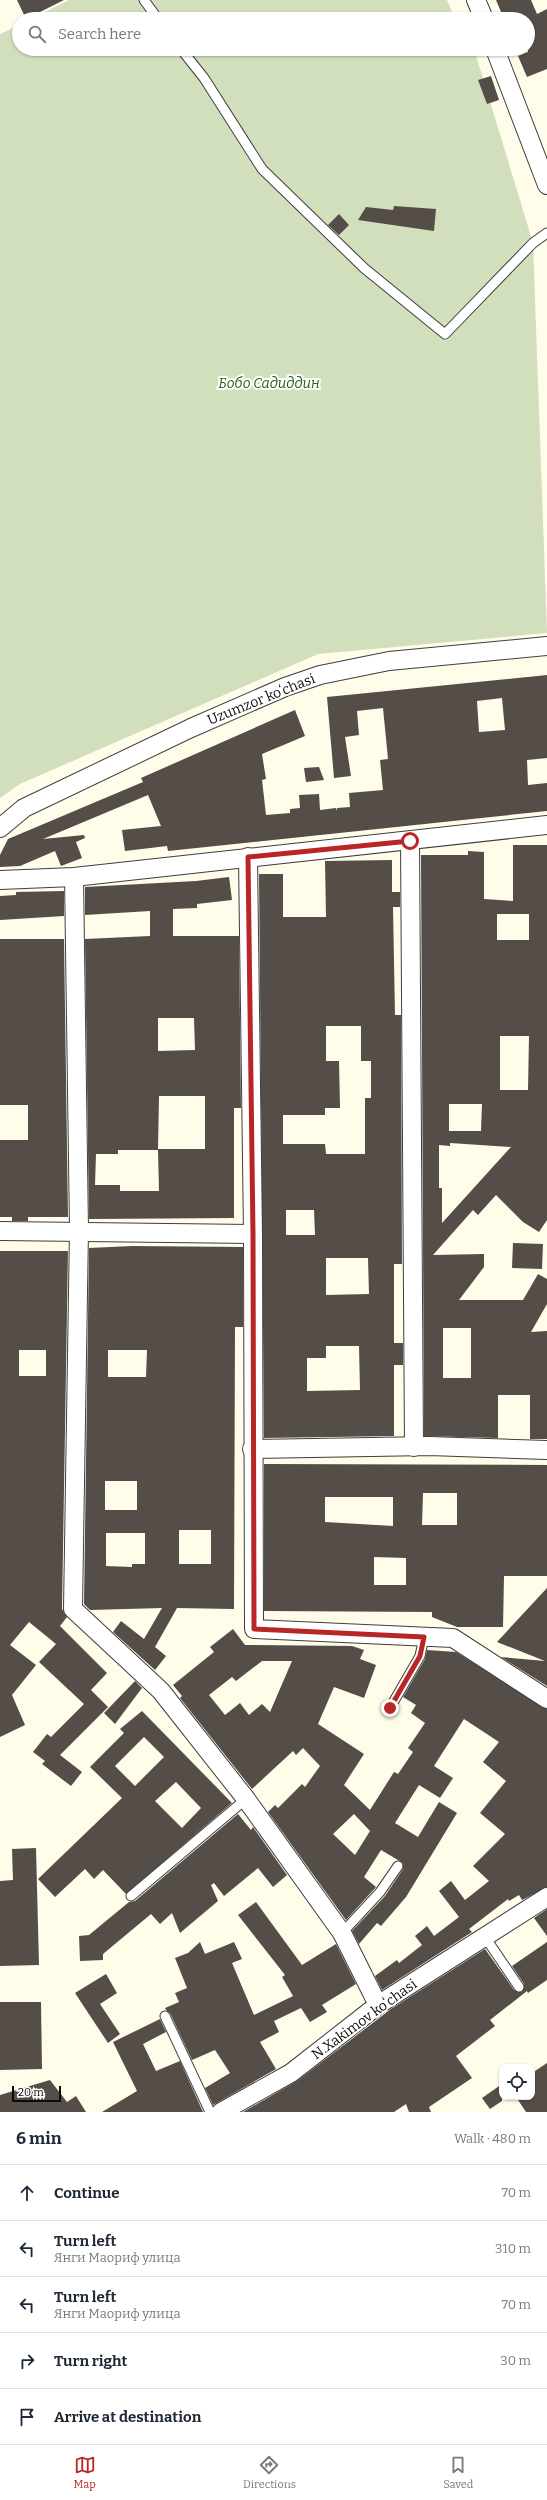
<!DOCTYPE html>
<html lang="en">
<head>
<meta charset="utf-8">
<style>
  body { margin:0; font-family:Bitter,serif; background:#f2f2f3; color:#1f2937 }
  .controls { position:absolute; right:12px; bottom:12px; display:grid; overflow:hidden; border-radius:8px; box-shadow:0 1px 3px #0004 }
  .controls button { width:36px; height:36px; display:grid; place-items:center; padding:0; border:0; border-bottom:1px solid #e0e1e3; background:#fff; color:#1f2937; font:20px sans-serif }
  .scale { position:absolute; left:12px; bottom:10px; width:49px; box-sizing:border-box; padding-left:4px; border:2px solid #0b0b0b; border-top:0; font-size:11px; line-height:14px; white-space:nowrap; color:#0b0b0b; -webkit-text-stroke:3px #fff; paint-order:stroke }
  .stop { position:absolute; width:12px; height:12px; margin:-9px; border:3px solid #b82626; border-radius:50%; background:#fff }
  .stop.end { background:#b82626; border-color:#fff; box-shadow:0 1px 4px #0008 }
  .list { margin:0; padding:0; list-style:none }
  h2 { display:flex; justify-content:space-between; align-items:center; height:52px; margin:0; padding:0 16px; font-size:17px }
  h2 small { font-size:13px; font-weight:400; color:#747a83 }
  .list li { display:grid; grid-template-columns:26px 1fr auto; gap:12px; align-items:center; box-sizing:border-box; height:56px; padding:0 16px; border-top:1px solid #e0e1e3 }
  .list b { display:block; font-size:15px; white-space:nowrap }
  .list p { margin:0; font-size:13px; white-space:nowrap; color:#747a83 }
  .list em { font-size:13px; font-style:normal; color:#747a83 }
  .icon { flex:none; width:22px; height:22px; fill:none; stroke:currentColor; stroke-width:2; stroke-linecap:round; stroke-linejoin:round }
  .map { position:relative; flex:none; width:547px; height:2112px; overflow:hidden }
  .search { position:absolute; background:#fff; box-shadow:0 1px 3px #0004; left:12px; right:12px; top:12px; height:44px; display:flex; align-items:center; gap:10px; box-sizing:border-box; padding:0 14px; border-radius:22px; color:#747a83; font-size:15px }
  .sheet { height:332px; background:#fff }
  nav { display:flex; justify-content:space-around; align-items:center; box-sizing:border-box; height:56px; border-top:1px solid #e0e1e3; background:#fff; font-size:11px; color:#747a83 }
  nav a { display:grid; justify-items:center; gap:2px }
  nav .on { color:#b82626 }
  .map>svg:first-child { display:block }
  .cemetery { fill:#d2dfbd }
  .building { fill:#544d48; fill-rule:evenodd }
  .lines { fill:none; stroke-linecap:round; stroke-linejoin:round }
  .service-casing { stroke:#3e3e3e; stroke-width:11 }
  .minor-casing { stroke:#3e3e3e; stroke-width:20 }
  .service { stroke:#fff; stroke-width:9 }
  .minor { stroke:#fff; stroke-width:18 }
  .route { stroke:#b82626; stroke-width:5 }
  .labels { text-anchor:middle; stroke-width:4; stroke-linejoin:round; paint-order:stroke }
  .park-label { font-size:14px; font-style:italic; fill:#28611d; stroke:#fff }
  .street-label { font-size:14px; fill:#0b0b0b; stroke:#fff }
</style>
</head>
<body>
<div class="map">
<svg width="547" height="2112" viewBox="0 0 547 2112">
  <rect width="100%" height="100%" fill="#fffcea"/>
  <g class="cemetery">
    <path d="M69,0H447L455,19H31Z"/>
    <path d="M19,25V49H474L533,243L547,633L318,654L20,784L0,798V34Z"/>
  </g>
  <g class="building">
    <path d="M17,0H64L26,19Z"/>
    <path d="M496,0H531L537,14L547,9V69L527,77L518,56L528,52V19H504Z"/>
    <path d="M491,76L499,100L487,104L478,80Z"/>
    <path d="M394,206L436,209L434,231L358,220L366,207L393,210Z"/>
    <path d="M339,214L349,225L339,235L328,225Z"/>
    <path d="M547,675V758L527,760L528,785L547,783V811L168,851L167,846L125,851L122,830L161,826L148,795L43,839L84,835L85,838L76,842L82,858L61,866L55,851L20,866L0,867V855L8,839L143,782L141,778L295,710L305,736L262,754L266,779L262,780L266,815L290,813V809L300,808L299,795L319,794L320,810L336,808L337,811V808L350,807L349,793L383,790L380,760L388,759L383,708L357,711L359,735L345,737L351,776L334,778L327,697ZM502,698L505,730L479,732L477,701Z"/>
    <path d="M319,767L324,780L306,782L304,768Z"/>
    <path d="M513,845H547V1220L539,1232L523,1222L496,1195L478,1215L473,1210L433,1255L484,1254V1267L459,1300H523L538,1274L547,1279V1304L531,1332L547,1331V1439H530V1395H498V1438L424,1436L421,855H468V851L484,852V899L513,901ZM497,914H529V940H497ZM500,1036H529L528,1090H500ZM449,1104H482L481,1131H449ZM450,1143L511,1147L442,1223V1188H439V1145L450,1146ZM443,1328H471V1378H443Z"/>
    <path d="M392,860V892H400V907H393L395,1015H401L402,1264H394V1343H403V1365H394V1436L264,1438L259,874H283V917H326L325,861ZM326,1026H361V1061H371V1098H365V1154H326L325,1144H283V1115H325V1108H340L339,1061H326ZM286,1210H314L315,1235H286ZM326,1258H368L369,1294L326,1295ZM326,1346H359L360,1390L307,1391V1358H326Z"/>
    <path d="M229,877L232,900L197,904V908L173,909V936H239L241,1108H234V1218L89,1219L85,939L150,936V911L85,915V887L196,881ZM158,1018H194L195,1050L158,1051ZM159,1096H205V1149H158ZM118,1150H158L159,1191H120V1185H95L96,1154H118Z"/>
    <path d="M64,891V916L0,920V896L16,895V892Z"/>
    <path d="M0,939H64L68,1217H28V1221H12V1217H0V1140H28V1105H0Z"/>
    <path d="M513,1243L543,1244L542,1269L512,1268Z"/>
    <path d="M132,1246L243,1247V1327H235L234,1609L177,1608L155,1647L166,1656L155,1670L113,1632L121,1621L144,1639L162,1608L90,1610L84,1604L89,1248ZM108,1350H147L146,1377H108ZM105,1481H137V1510H105ZM179,1530H211V1564H179ZM106,1533H145V1564H132V1567L106,1566Z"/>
    <path d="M0,1251H68L62,1609L67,1617L60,1626L107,1673L91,1690L108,1707L60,1755L82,1772L71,1786L42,1764L45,1761L33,1752L47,1734L51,1737L84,1704L39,1662L56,1644L29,1622L10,1645L36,1665L12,1695L25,1725L0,1737ZM19,1350H46V1376H19Z"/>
    <path d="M264,1464L547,1465V1576H504L503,1627H457L432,1617V1612L264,1611ZM423,1493H457V1525H422ZM325,1497H393V1526L325,1522ZM374,1557L406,1558V1585H374Z"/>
    <path d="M547,1588V1686L501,1657L545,1661L497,1642Z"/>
    <path d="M233,1629L245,1645L352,1646L364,1650L360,1659L376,1665L364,1698L334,1687L318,1724L364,1754L344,1785L370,1810L394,1772L398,1774L413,1752L408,1748L425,1723L411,1713L416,1705L403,1697L425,1659L427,1650L456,1652L547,1709V1887L522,1900L519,1895L509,1901L508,1899L469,1929L472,1932L382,1990L375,1976L397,1960L399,1963L422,1945L415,1936L427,1926L434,1936L459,1917L439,1891L451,1881L465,1900L489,1881L473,1866L505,1834L480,1813L506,1781L483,1762L499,1742L464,1719L434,1766L453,1778L440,1798L419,1785L395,1823L418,1837L439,1802L457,1813L406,1897L381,1926L377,1923L359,1944L352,1931L385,1896L403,1869V1863L381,1850L364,1877L376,1887L346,1920L268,1812L275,1805L278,1808L302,1784L305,1787L320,1766L303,1748L296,1755L293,1751L252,1789L180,1698L182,1696L173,1685L214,1652L210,1647ZM262,1661H292L270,1712L262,1704L249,1715L240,1703L225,1715L209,1695L232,1677L236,1681ZM354,1814L370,1831L355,1855L333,1834Z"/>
    <path d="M135,1681L142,1688L115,1724L104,1713Z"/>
    <path d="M142,1711L232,1803L126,1894L103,1870L94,1879L85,1869L55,1897L38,1879L122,1798L90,1767L124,1733L120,1729ZM144,1737L164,1757L135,1786L115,1766ZM176,1782L201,1808L182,1828L155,1801Z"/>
    <path d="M238,1814L251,1830L253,1827L287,1875L273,1887L258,1868L224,1896L214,1883L211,1885L218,1901L180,1933L172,1913L160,1924L151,1914L103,1954V1960L80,1961L79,1936L89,1935L129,1902L135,1901Z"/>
    <path d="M36,1848L39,1965L0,1966V1881L13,1880L12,1849Z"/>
    <path d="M256,1902L302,1965L336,1944L356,1984L322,2005L327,2012L310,2022L301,2008L274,2021L279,2032L260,2042L276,2069L213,2105L205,2088L230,2073L215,2050L192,2060L170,2013L166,2010L165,2008L179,2002L175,1993L187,1988L175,1958L188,1953L200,1942L205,1954L234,1942L242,1959L232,1963L254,2015L293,1996L282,1977L285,1975L238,1915Z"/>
    <path d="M547,1909V1936L534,1918Z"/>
    <path d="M547,1942V1980L528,1993L527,1991L490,2020L495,2026L456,2056L472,2078L429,2107L431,2112H409L406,2104L394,2112H243L297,2081L391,2009L485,1949L514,1990L522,1992L524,1984L512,1966Z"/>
    <path d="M106,1974L117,1993L100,2004L120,2034L108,2043L75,1993Z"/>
    <path d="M0,2002H41L42,2069L0,2070Z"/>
    <path d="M160,2019L166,2032L143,2044L156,2071L180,2061L203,2112H102L137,2091L113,2042Z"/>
    <path d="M547,2063V2112H526L516,2097H532V2073Z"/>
    <path d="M50,2080L67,2102L76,2096L86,2112H0V2095Z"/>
    <path d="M502,2084V2101L490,2109L482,2098Z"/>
  </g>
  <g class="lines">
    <g class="service-casing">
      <g id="service">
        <path d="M144,0L158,19"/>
        <path d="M181,49L204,78L262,169L364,268L445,334L533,243L547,233"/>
        <path d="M390,1708L420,1656L424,1637"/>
        <path d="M131,1896L246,1799"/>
        <path d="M342,1933L380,1892L398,1866"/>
        <path d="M485,1937L519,1987"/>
        <path d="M165,2016L210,2112"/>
      </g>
    </g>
    <g class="minor-casing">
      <g id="minor">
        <path d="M476,0L484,19"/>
        <path d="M495,49L547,185"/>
        <path d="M0,828L24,808L191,728L285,687L320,675L389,661L547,646"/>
        <path d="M410,841L414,1447"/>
        <path d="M248,857L253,1234L254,1629L453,1638L547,1699"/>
        <path d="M74,877L79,1230L73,1609L161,1691L246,1799L342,1933L378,2005"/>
        <path d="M0,880L74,877L547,825"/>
        <path d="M0,1231L253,1234"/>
        <path d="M252,1449L429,1446L547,1450"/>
        <path d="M221,2112L291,2073L378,2005L547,1897"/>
      </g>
    </g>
    <use href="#service" class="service"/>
    <use href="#minor" class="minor"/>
  </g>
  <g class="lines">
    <path class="route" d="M390,1708L420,1656L424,1637L254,1629L253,1234L248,857L410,841"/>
  </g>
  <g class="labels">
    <g class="park-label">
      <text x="269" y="388">Бобо Садиддин</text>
    </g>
    <g class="street-label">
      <text transform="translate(261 699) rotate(-22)" y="5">Uzumzor koʻchasi</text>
      <text transform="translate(364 2019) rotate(-36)" y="5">N.Xakimov koʻchasi</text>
    </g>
  </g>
</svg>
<div class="controls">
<button><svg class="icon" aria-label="locate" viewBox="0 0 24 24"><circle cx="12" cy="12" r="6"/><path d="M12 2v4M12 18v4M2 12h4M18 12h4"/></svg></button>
</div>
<div class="scale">20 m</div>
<div class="stop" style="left:410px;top:841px"></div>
<div class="stop end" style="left:390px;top:1708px"></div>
<div class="search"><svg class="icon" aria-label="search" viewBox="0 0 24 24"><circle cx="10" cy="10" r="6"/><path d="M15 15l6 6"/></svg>Search here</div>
</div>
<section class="sheet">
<h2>6 min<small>Walk · 480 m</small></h2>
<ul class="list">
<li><svg class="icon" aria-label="ahead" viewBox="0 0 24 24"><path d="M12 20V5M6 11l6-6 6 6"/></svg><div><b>Continue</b></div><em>70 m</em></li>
<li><svg class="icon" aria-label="left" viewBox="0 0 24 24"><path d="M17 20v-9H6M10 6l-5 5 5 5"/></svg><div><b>Turn left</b><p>Янги Маориф улица</p></div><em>310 m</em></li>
<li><svg class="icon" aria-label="left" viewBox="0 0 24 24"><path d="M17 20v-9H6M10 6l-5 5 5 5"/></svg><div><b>Turn left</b><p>Янги Маориф улица</p></div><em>70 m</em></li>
<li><svg class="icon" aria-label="right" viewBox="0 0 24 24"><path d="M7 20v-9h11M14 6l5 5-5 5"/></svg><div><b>Turn right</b></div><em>30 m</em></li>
<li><svg class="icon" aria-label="arrive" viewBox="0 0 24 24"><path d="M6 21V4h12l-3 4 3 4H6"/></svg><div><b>Arrive at destination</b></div></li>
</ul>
</section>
<nav>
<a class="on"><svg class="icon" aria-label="map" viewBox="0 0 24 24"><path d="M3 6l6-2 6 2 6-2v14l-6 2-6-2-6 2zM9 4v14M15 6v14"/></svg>Map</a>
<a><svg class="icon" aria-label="directions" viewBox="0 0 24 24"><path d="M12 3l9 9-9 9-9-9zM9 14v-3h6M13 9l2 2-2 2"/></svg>Directions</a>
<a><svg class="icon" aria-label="saved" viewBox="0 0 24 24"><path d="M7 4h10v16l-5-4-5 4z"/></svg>Saved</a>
</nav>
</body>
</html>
